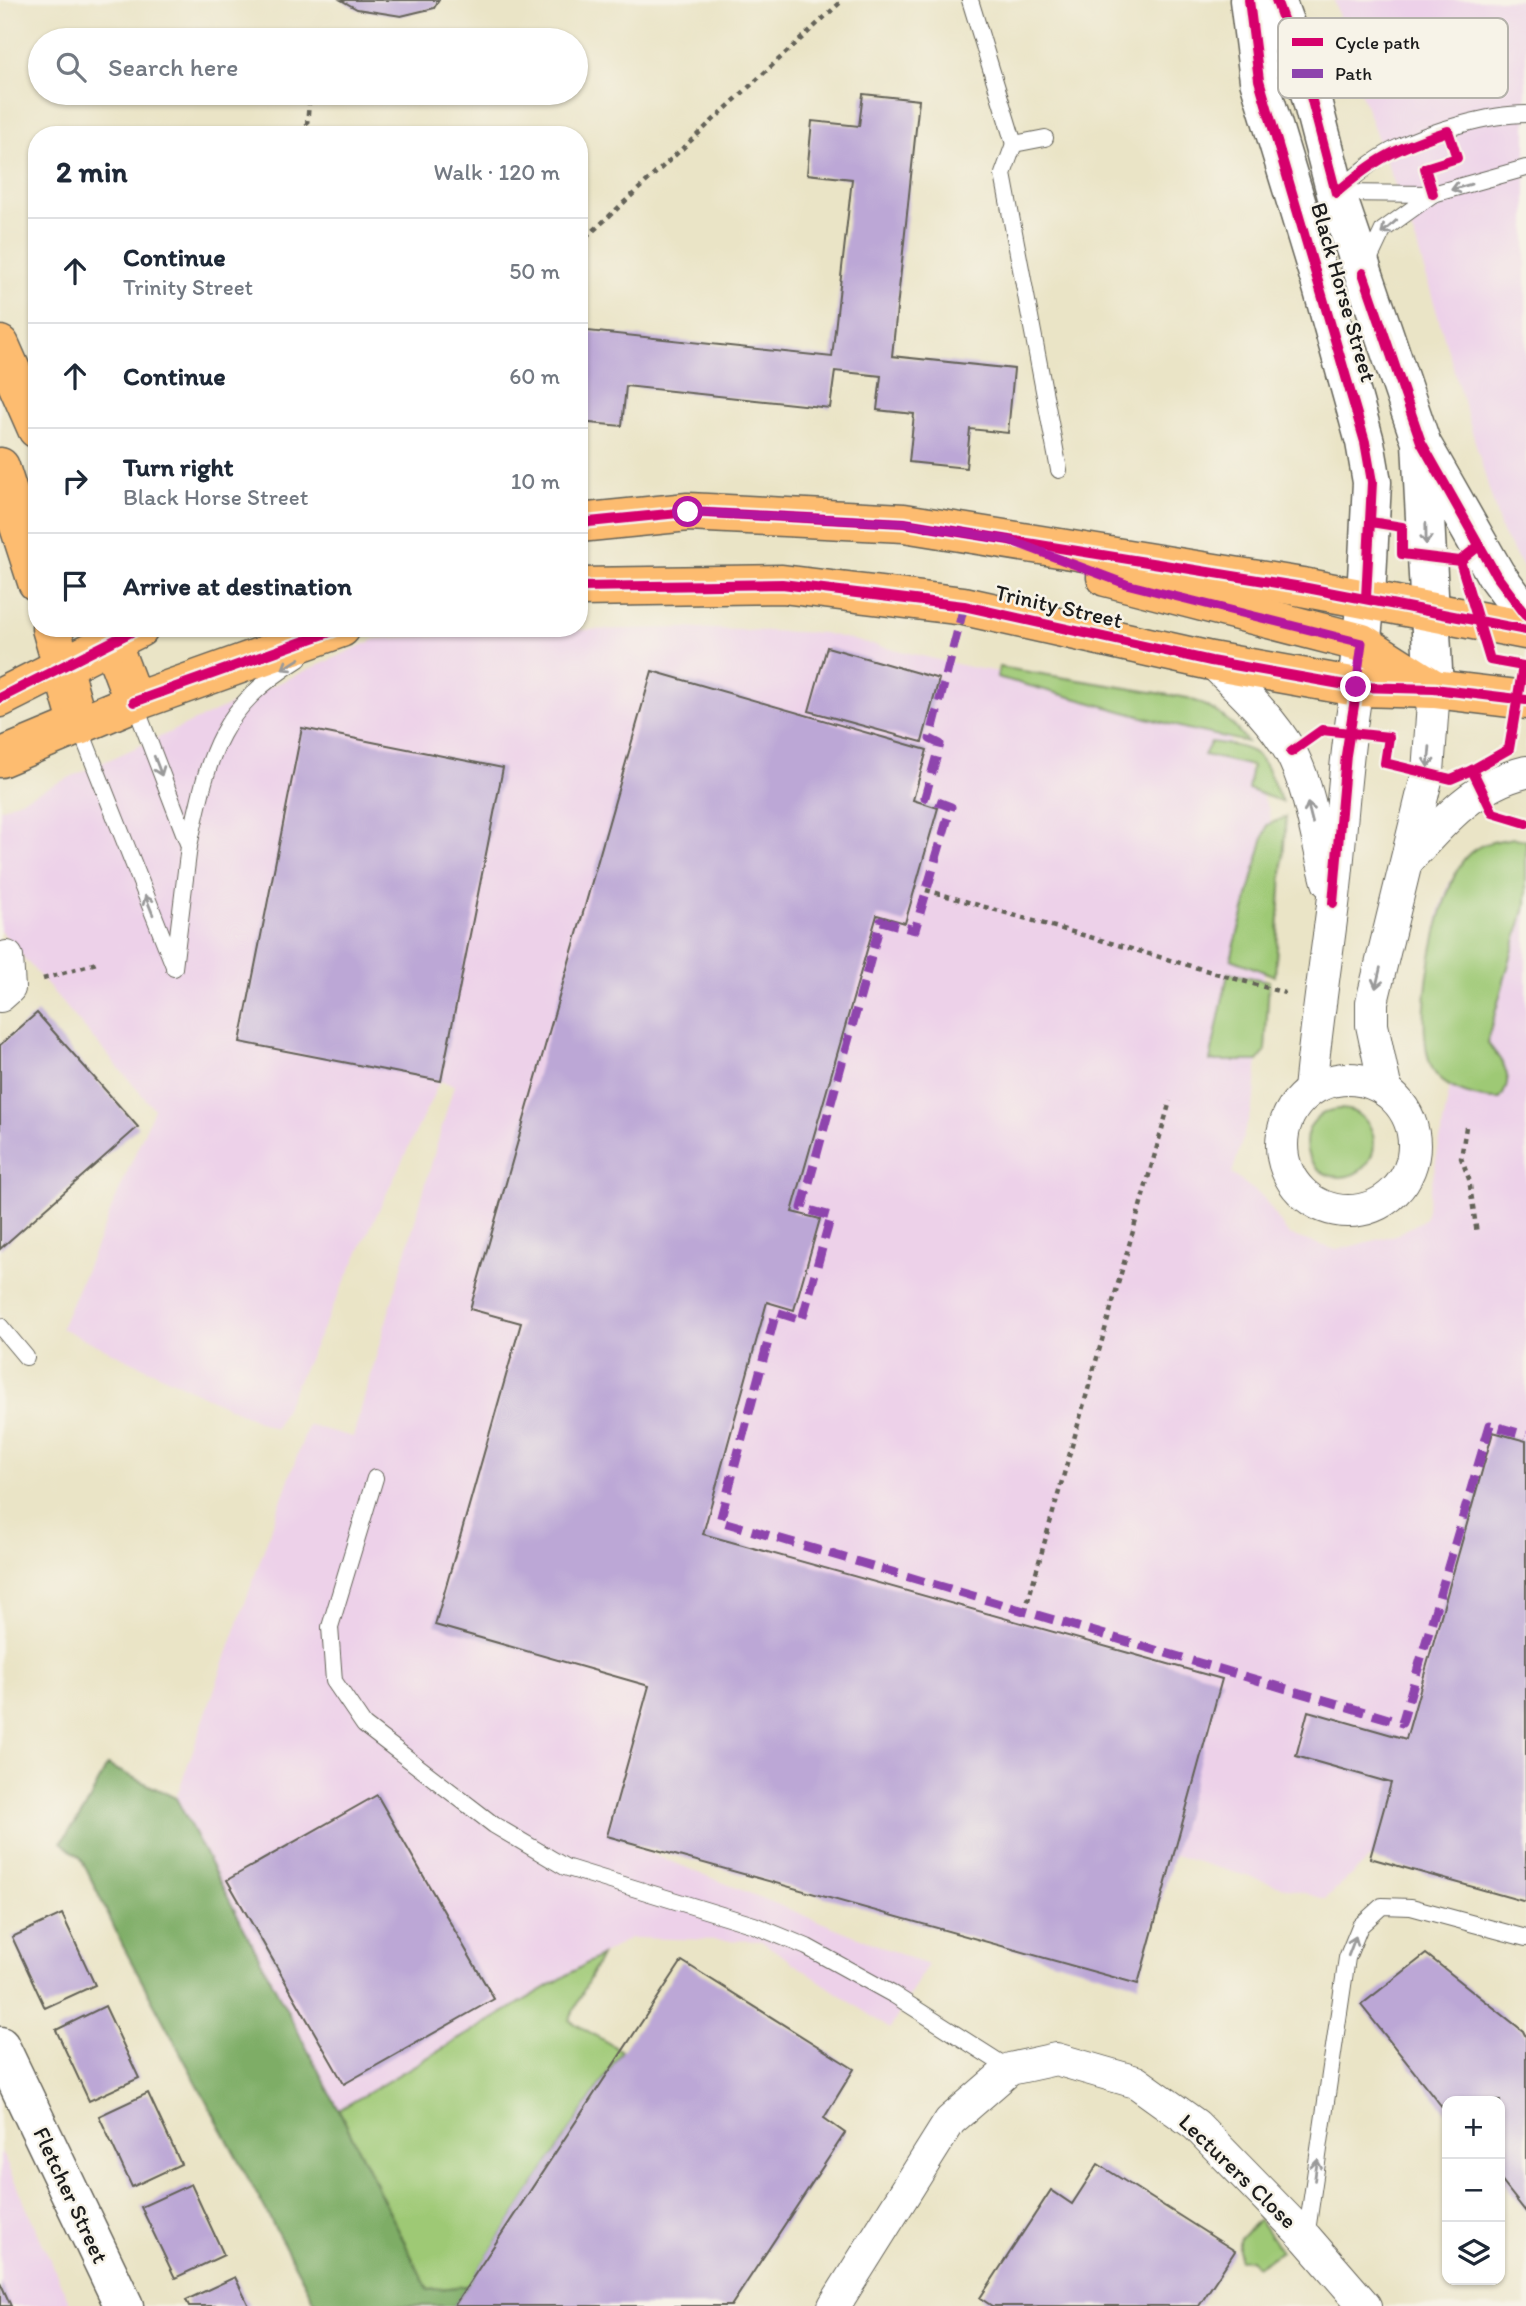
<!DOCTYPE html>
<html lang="en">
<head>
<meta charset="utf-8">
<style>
  body { margin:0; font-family:Itim,sans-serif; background:#f2f2f3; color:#1f2937 }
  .controls { position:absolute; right:21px; bottom:21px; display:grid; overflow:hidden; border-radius:14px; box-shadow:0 2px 5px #0004 }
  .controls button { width:63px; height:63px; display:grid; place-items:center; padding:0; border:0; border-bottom:2px solid #e0e1e3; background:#fff; color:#1f2937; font:35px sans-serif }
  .stop { position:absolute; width:21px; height:21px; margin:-16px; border:5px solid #b5179e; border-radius:50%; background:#fff }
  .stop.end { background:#b5179e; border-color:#fff; box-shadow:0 2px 7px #0008 }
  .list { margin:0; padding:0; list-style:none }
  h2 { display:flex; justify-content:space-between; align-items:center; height:91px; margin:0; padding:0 28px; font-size:30px }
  h2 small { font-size:23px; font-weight:400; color:#747a83 }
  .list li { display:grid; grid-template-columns:46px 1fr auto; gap:21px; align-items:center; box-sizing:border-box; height:105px; padding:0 28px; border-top:2px solid #e0e1e3 }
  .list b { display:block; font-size:26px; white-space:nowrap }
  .list p { margin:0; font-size:23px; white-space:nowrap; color:#747a83 }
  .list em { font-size:23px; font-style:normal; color:#747a83 }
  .icon { flex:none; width:38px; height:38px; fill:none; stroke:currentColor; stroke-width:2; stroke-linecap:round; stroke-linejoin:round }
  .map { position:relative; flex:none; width:1526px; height:2306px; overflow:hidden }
  .search { position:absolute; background:#fff; box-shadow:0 2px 5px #0004; left:28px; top:28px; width:560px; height:77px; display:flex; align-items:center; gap:18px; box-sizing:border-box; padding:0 24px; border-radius:38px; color:#747a83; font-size:26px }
  .panel { position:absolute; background:#fff; box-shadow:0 2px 5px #0004; left:28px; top:126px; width:560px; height:511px; border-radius:28px }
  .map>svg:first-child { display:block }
  .built { fill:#edd1e9 }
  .green { fill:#9ec975; stroke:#5d7248; stroke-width:2 }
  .forest { fill:#7ead66; stroke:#4d6441; stroke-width:2 }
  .building { fill:#bca7d6 }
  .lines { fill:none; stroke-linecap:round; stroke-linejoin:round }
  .service-casing { stroke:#646258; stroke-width:18 }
  .minor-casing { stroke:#646258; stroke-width:34 }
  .tertiary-casing { stroke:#646258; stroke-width:41 }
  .primary-casing { stroke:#646258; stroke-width:41 }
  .path { stroke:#646258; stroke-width:4.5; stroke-dasharray:5 5; stroke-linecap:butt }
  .service { stroke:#fff; stroke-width:16 }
  .minor { stroke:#fff; stroke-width:32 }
  .tertiary { stroke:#fff; stroke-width:38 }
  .primary { stroke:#fdbc70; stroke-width:38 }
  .quiet { stroke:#8e44ad; stroke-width:9; stroke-dasharray:18 9; stroke-linecap:butt }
  .cycleway-casing { stroke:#f7f3e8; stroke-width:15 }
  .cycleway { stroke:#d6006c; stroke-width:10 }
  .oneway { stroke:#999 }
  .route { stroke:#b5179e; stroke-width:9 }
  .labels { text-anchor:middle; stroke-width:5; stroke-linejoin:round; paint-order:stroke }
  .street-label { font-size:23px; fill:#1c1c1c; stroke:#f7f3e8 }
  .key { fill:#f7f3e8; stroke:#b5b2ab; stroke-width:2 }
  .key-label { font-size:19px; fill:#1c1c1c }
</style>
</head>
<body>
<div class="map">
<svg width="1526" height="2306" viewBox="0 0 1526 2306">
  <rect width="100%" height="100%" fill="#f7f3e8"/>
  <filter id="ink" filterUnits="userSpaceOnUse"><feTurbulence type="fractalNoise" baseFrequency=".0143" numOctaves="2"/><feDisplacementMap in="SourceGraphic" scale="14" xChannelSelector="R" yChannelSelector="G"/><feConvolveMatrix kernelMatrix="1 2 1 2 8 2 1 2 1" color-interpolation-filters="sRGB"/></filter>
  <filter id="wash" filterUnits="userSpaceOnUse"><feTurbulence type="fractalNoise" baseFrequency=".00686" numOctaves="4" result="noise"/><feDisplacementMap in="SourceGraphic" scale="28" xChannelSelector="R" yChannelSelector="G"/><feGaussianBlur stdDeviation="1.57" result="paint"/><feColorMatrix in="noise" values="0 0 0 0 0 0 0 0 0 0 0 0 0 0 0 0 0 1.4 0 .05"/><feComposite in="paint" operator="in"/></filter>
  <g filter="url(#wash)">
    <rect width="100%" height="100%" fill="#eae4c6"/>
    <g class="built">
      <path d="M1334,0H1526V572L1502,533L1416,242L1362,96Z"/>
      <path d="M684,628L823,633L969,667L1169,700L1225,735L1244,761L1269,809L1273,859L1255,1097L1232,1174L1263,1197L1289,1235L1337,1250L1398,1234L1425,1219L1450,1087L1436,1076L1427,1057L1424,1041L1431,954L1439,911L1448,885L1466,856L1484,843L1514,838L1526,840V1902L1370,1858L1325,1899L1174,1855L1138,1984L616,1839L927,1965L890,2029L761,1941L630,1938L339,2110L176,1798L308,1425L353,1437L454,1085L440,1081L275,1429L61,1328L154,1109L0,930V809L376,639L523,631Z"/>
      <path d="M0,2149L71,2306H0Z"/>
    </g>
    <g class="green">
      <path d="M999,667L1188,698C1213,708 1231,719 1247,742L1187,729L997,677Z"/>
      <path d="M1211,742C1266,749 1260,755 1282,802L1248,789L1252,766L1204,755Z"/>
      <path d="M1286,817L1275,976L1231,959L1267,825Z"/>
      <path d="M1514,838L1526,840V903L1487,1042C1501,1060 1517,1076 1500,1099C1481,1100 1450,1091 1437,1076C1407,1041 1437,890 1466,857C1479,842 1496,841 1514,838Z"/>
      <path d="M1228,973L1269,981L1265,1052L1258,1061H1210Z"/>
      <circle cx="1340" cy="1143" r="34"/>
      <path d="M601,1955L569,2020L622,2051L468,2286L428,2290L339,2110Z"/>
      <path d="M1259,2219L1281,2251L1257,2267L1251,2259L1239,2260V2240Z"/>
    </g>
    <path class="forest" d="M107,1765L176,1798L339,2110L428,2290L468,2286L454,2306H317L124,1948L81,1858L61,1842L84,1811Z"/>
    <g id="blocks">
      <g class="building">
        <path d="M341,0H439L434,8L401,16L357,9Z"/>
        <path d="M863,94L919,100L892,356L1014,369L1008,433L970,429L966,468L909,462L914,414L877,410L881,376L835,371L830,408L626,386L622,426L579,422V330L832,357L852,179L807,174L812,121L859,126Z"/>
        <path d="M827,647L939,679L922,742L809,711Z"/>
        <path d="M652,671L927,750L913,800L938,808L905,923L877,915L792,1212L820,1219L794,1310L767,1302L703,1534L1222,1679L1138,1984L607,1836L649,1686L435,1625L521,1323L470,1309Z"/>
        <path d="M302,728L503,768L441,1081L240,1042Z"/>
        <path d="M37,1013L138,1127L0,1249V1045Z"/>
        <path d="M1493,1432L1526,1441V1902L1370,1858L1391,1783L1296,1756L1308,1711L1406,1739Z"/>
        <path d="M377,1795L494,1999L344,2084L227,1880Z"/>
        <path d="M62,1914L95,1985L45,2008L12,1937Z"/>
        <path d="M1426,1954L1523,2031L1526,2037V2212L1500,2179V2101H1447V2113L1361,2005Z"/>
        <path d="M682,1961L854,2069L824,2118L845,2133L731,2306H454Z"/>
        <path d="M105,2006L139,2078L89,2101L56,2030Z"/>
        <path d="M148,2093L181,2164L132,2187L99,2116Z"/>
        <path d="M1098,2164L1235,2251L1199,2306H992L980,2298L1051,2190L1072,2204Z"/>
        <path d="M191,2184L224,2255L175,2278L141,2207Z"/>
        <path d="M235,2277L249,2306H189L186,2300Z"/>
        <path d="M0,2282L11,2306H0Z"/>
      </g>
    </g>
  </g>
  <g filter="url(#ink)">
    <use href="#blocks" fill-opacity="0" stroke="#646258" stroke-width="2"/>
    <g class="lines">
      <g class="service-casing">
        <g id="service">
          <path d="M970,0L1014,144L1045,138"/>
          <path d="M1014,144L1003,174L1059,470"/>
          <path d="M1336,193C1355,177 1374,159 1397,148C1431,131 1489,114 1526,114"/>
          <path d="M1336,193L1433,194L1526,168"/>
          <path d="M1367,264L1383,230L1433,194"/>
          <path d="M134,702L189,846L174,968"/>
          <path d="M79,726L174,966"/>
          <path d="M189,846C209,756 216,710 299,659"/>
          <path d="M0,1326L26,1357"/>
          <path d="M375,1478L330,1627L334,1681L364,1725L494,1825L565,1867L754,1925L807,1947L894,1995L1010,2069"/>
          <path d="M1306,2238L1347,1958L1360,1926L1382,1906L1411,1907L1526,1938"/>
        </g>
      </g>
      <g class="minor-casing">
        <g id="minor">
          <path d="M1211,661C1239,689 1270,716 1290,751C1310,786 1317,842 1328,882"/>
          <path d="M1409,859C1443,821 1475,784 1526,772"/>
          <path d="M0,996L9,988L7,957"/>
          <circle cx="1348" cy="1145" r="66"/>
          <path d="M1310,1090C1316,1028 1325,967 1333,905C1342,832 1344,759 1357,687"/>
          <path d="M1386,1091L1372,1025V1002L1428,772L1434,689"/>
          <path d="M834,2306L950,2121L1010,2069L1056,2059L1136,2082L1196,2125L1306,2238L1365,2306"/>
        </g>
      </g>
      <g class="tertiary-casing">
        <g id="tertiary">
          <path d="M1249,0L1259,80L1322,287L1365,442L1372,482L1366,598L1357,687"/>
          <path d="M1276,0L1310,93L1336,193L1421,442L1434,689"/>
          <path d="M1425,450L1496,575L1526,615"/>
          <path d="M0,2046L124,2306"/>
        </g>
      </g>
      <g class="primary-casing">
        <g id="primary">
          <path d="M0,345L37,429"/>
          <path d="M0,467L37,582"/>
          <path d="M579,523L688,512L904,523L1302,587L1526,630"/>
          <path d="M1106,577L1362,643L1434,689"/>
          <path d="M579,587L782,584L964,606L1211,661L1357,687L1434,689L1526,700"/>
          <path d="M51,628L79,726"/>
          <path d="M106,628L134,702"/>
          <path d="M0,698L139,628"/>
          <path d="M0,758L134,702L341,628"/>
        </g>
      </g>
      <g class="path">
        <path d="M316,40L317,28"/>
        <path d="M306,135L310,93"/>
        <path d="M579,244L843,0"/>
        <path d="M926,890L1285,993"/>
        <path d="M43,979L100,962"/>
        <path d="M1466,1127L1461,1158L1469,1179L1477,1234"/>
        <path d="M1025,1611L1170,1101"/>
      </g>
      <use href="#service" class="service"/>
      <use href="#minor" class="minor"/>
      <use href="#tertiary" class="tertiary"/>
      <use href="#primary" class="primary"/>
      <path class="quiet" d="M964,606L930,739L940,744L925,797L951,807L915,930L881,921L802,1208L831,1216L802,1320L776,1312L720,1521L1402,1723L1490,1425L1526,1435"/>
      <g class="cycleway-casing">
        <g id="cycleway">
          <path d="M1249,0L1259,80L1365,442L1372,482L1366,598"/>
          <path d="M1276,0L1310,93L1336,193C1378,157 1397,148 1448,131L1457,158L1425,168L1433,194"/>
          <path d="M1363,273L1421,442L1496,575L1526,615"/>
          <path d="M1371,522L1402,527V554L1460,561L1480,545"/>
          <path d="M579,523L688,512L904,523L1302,587L1526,630"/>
          <path d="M1460,561L1490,660L1523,666L1509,749L1472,770L1493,813L1526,823"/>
          <path d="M579,587L782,584L964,606L1211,661L1357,687L1434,689L1526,700"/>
          <path d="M0,698L139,628"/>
          <path d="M134,702L341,628"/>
          <path d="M1291,752L1322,730L1389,737L1385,763L1451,779L1472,770"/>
          <path d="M1333,903L1346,755L1357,687"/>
        </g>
      </g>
      <use href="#cycleway" class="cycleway"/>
    </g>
    <defs><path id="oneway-shaft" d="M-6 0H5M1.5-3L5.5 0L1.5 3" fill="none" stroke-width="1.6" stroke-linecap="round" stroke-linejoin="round" transform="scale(1.75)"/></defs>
    <g class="oneway">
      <use href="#oneway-shaft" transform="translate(1461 187) rotate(164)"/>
      <use href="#oneway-shaft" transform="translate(1389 227) rotate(138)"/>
      <use href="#oneway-shaft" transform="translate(1426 534) rotate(89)"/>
      <use href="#oneway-shaft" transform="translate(291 664) rotate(148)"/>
      <use href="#oneway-shaft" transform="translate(1429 757) rotate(95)"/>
      <use href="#oneway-shaft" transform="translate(158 766) rotate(69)"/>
      <use href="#oneway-shaft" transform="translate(1310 813) rotate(-104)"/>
      <use href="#oneway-shaft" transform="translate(149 905) rotate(-112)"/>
      <use href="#oneway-shaft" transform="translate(1378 978) rotate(103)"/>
      <use href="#oneway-shaft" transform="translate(1352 1946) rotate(-69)"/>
      <use href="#oneway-shaft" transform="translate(1316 2170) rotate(-82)"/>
    </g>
  </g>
  <g class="lines" filter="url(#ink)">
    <path class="route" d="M688,512L904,523L1009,540L1126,584L1362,643L1356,687"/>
  </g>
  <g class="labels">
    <g class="street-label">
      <text transform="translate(1344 292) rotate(74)" y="8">Black Horse Street</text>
      <text transform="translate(1059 606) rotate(13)" y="8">Trinity Street</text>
      <text transform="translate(1238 2171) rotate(44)" y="8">Lecturers Close</text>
      <text transform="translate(71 2195) rotate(65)" y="8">Fletcher Street</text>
    </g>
  </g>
  <rect x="1278" y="18" width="230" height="80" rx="10" class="key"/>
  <rect x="1292" y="38" width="31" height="8" fill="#d6006c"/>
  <rect x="1292" y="69" width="31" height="9" fill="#8e44ad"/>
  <g class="key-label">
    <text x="1335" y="49">Cycle path</text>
    <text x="1335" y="80">Path</text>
  </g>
</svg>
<div class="controls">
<button>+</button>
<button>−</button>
<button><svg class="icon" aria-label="layers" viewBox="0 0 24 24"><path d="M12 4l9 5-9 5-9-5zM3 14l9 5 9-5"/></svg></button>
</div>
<div class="stop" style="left:688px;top:512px"></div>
<div class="stop end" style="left:1356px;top:687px"></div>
<div class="search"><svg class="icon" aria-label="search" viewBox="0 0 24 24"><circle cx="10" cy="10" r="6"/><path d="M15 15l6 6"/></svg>Search here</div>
<section class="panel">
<h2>2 min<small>Walk · 120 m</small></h2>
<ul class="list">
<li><svg class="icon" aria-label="ahead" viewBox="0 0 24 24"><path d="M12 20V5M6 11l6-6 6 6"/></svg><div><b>Continue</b><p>Trinity Street</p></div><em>50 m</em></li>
<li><svg class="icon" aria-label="ahead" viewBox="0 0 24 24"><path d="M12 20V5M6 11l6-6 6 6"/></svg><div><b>Continue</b></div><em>60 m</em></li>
<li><svg class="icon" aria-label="right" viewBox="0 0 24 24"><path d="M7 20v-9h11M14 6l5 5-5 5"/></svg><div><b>Turn right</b><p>Black Horse Street</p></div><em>10 m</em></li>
<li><svg class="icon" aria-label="arrive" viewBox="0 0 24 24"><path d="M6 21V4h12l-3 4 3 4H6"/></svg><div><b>Arrive at destination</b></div></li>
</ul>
</section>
</div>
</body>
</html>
